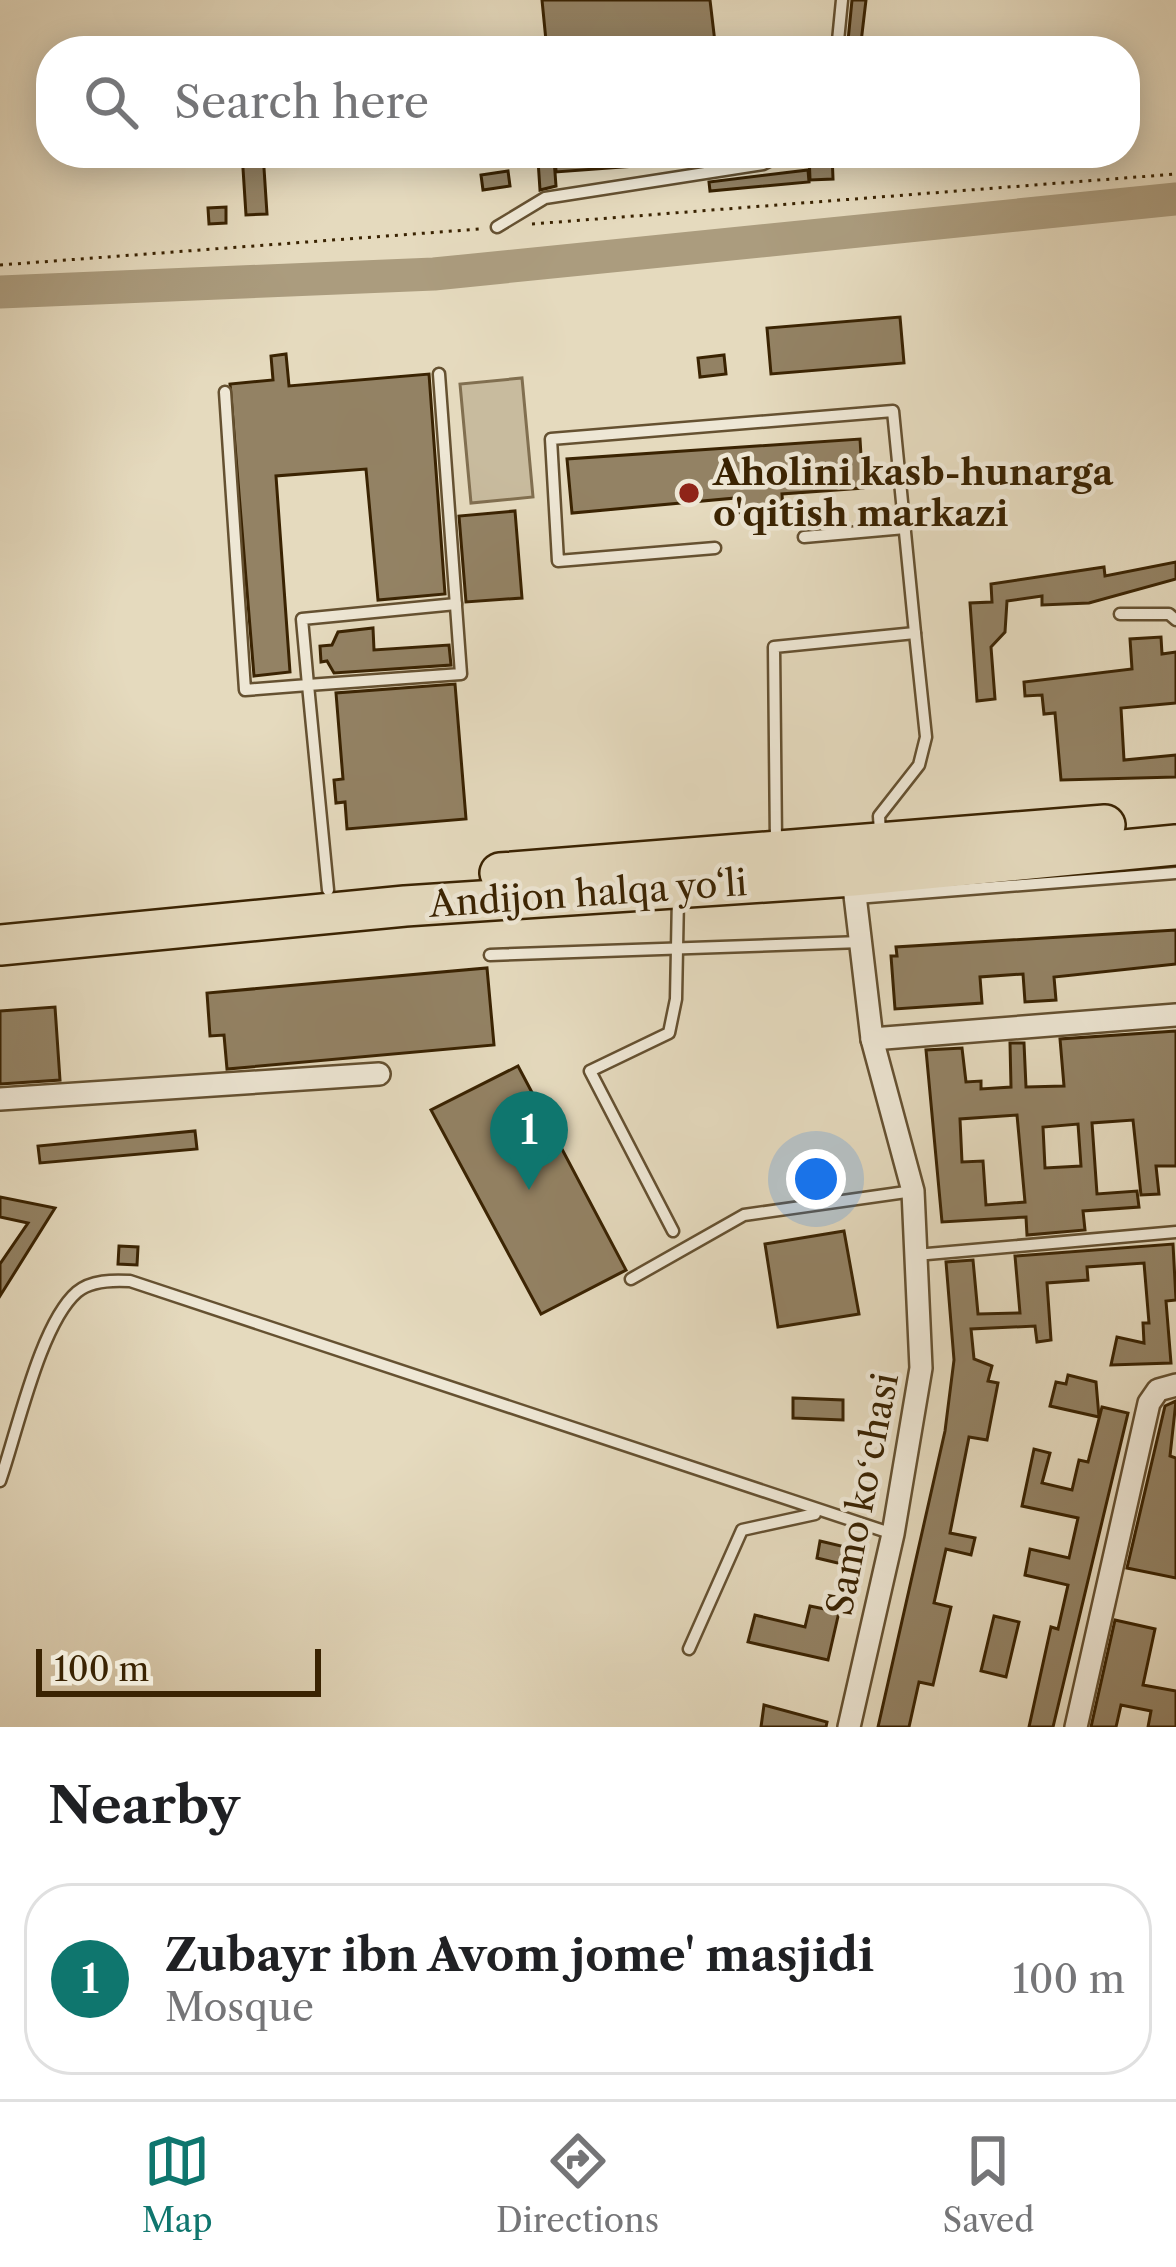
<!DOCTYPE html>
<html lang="en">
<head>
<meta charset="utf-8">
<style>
  body { margin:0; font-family:"Libre Caslon Text",serif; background:#f6f6f6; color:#202124 }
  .scale { position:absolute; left:36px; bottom:30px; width:285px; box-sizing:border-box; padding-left:12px; border:6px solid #3a2302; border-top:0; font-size:33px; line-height:42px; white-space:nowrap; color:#3a2302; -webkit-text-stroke:9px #eee7d5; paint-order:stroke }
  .you { position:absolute; left:816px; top:1179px; width:42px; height:42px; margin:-30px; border:9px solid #fff; border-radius:50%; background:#1a73e8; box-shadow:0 0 0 18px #1a73e833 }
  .badge { display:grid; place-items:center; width:78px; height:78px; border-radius:50%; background:#0f766e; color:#fff; font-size:39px; font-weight:700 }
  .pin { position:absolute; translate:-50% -99px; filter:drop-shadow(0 3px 6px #0008) }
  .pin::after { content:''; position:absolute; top:63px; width:42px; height:36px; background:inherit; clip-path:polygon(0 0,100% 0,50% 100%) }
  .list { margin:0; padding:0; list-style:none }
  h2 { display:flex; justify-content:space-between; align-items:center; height:156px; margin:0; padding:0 48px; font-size:51px }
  h2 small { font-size:39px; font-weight:400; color:#757577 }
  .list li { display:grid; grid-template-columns:78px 1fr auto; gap:36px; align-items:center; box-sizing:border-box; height:192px; margin:0 24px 24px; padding:0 24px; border:3px solid #e0e0e0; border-radius:48px }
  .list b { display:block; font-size:45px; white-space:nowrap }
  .list p { margin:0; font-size:39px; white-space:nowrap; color:#757577 }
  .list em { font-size:39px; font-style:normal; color:#757577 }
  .icon { flex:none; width:66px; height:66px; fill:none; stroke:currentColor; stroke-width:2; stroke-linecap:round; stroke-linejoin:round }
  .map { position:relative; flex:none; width:1176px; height:1727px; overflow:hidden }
  .search { position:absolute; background:#fff; box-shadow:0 6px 30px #0003; left:36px; right:36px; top:36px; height:132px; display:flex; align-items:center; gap:30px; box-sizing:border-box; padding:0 42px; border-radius:48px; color:#757577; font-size:45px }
  .sheet { height:372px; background:#fff }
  nav { display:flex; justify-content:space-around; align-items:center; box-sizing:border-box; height:168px; border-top:3px solid #e0e0e0; background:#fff; font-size:33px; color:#757577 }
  nav a { display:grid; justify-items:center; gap:6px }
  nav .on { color:#0f766e }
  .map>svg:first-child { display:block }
  .green { fill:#c8bb9e; stroke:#816f50; stroke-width:3 }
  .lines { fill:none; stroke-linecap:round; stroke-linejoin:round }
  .river { stroke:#ab9c7e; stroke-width:33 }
  .building { fill:#938264; stroke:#3a2302; stroke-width:3; fill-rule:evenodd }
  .lane-casing { stroke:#655131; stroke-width:15 }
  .street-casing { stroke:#655131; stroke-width:26 }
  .highway-casing { stroke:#3a2302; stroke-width:44 }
  .path { stroke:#3a2302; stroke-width:3; stroke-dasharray:3 6; stroke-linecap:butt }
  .lane { stroke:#eee7d5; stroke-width:10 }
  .street { stroke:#eee7d5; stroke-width:21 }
  .highway { stroke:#e5dabe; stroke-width:39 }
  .poi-dot { fill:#8f2418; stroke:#eee7d5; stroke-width:4.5 }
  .labels { text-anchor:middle; stroke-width:9; stroke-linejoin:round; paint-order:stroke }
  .poi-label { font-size:36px; font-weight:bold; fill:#3a2302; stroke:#eee7d5; text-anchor:start }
  .street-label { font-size:36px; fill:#3a2302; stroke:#eee7d5 }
</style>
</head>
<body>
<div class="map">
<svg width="1176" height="1727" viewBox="0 0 1176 1727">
  <rect width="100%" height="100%" fill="#e5dabe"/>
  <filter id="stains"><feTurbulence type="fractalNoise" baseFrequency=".00167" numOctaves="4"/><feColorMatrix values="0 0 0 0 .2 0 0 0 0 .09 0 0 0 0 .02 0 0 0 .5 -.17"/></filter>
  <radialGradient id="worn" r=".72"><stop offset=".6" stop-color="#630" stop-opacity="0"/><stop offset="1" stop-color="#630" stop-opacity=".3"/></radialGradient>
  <path class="green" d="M522,378L533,497L471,503L460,384Z"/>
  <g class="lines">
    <path class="river" d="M0,292L434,274L1176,199"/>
  </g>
  <g class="building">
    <path d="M542,0H710L716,51H547Z"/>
    <path d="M852,0H866L860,51H847Z"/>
    <path d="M242,153H263L267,214L246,215Z"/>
    <path d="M555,153H647L648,165L556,172Z"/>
    <path d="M809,153H832L833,179L810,180Z"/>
    <path d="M554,159L556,186L540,190L538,160Z"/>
    <path d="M808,170L809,182L710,191L709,182Z"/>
    <path d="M508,171L510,186L483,190L481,175Z"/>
    <path d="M226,207V223L209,224L208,208Z"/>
    <path d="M900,317L904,363L771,374L767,328Z"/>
    <path d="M286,354L289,386L429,374L445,594L378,600L366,469L276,476L290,672L254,676L230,384L273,380L271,356Z"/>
    <path d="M724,355L726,374L700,377L698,358Z"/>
    <path d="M860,439L863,488L782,494L783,510L737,513L736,498L572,513L567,459Z"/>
    <path d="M515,511L522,598L466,602L459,516Z"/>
    <path d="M1176,562V579L1089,603L1042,605V596L1007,601L1005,632L991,647L995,699L977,701L970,603L992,602L991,584L1104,567L1105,576Z"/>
    <path d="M373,628L374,650L449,645L451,665L334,673L327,661L321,662L320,646L332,645L338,632Z"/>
    <path d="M1161,637L1162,654L1176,652V703L1121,708L1124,760L1176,755V777L1061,780L1055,713L1044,714L1042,695L1025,696L1024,682L1132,669L1130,639Z"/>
    <path d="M455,684L466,819L347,829L345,802L336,803L334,780L343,779L336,693Z"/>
    <path d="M1176,930V964L1054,977L1056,1000L1025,1002L1023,974L980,977L982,1003L895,1009L891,956H897L896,947Z"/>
    <path d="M487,968L494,1045L227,1069L224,1035L210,1036L207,993Z"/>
    <path d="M55,1007L60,1080L0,1084V1011Z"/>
    <path d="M1176,1031V1166H1156L1159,1194L1141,1195L1133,1120L1092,1123L1097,1194L1137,1191L1139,1207L1083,1211L1085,1230L1027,1235L1026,1217L942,1222L926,1050L962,1048L966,1082L981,1081V1089L1011,1087L1010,1043H1024L1026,1087L1064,1086L1060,1039ZM1017,1115L1025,1202L986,1205L983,1161L962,1162L960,1119ZM1078,1124L1081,1166L1045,1168L1043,1127Z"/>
    <path d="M518,1066L626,1270L541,1314L431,1110Z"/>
    <path d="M195,1131L197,1149L40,1163L38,1146Z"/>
    <path d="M0,1197L55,1208L0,1296V1264L28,1223L0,1217Z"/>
    <path d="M844,1231L859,1314L778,1327L765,1244Z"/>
    <path d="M1173,1244L1176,1300L1166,1301L1171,1363L1111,1365L1117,1337L1144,1343L1143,1323H1149L1144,1263L1087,1267L1088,1280L1047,1283L1051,1340L1037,1342L1035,1326L971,1329L974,1359L992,1366L988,1381L998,1383L987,1440L969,1437L950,1533L975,1538L971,1555L946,1549L934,1603L951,1607L933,1685L919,1682L909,1727H878L945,1431L954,1360L946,1262L973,1260L978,1314L1020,1313L1015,1256Z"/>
    <path d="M119,1246L138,1247L137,1265L118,1264Z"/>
    <path d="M1068,1375L1096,1382L1099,1417L1050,1406L1056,1382L1066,1384Z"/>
    <path d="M793,1398L843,1400V1420L793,1418Z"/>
    <path d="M1176,1401L1170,1456L1176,1458V1578L1127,1568L1165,1406Z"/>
    <path d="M1102,1407L1128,1413L1053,1727H1029L1051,1627L1058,1629L1068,1585L1025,1575L1030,1549L1069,1558L1078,1518L1022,1506L1034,1449L1050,1453L1042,1483L1072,1490L1079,1460L1088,1462Z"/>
    <path d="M820,1541L854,1549L850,1566L817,1558Z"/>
    <path d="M810,1606L839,1612L828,1660L748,1642L755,1615L805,1627Z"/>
    <path d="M994,1616L1019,1622L1006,1677L981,1671Z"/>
    <path d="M1115,1620L1155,1629L1143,1685L1176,1691V1727H1148L1151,1711L1121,1705L1116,1727H1091Z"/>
    <path d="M764,1705L827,1722L826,1727H761Z"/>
  </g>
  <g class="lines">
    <g class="lane-casing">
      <g id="lane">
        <path d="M837,51L842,0"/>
        <path d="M497,227L545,198L763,164L785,153"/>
        <path d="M225,392L245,690L308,685L302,619L456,604"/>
        <path d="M804,537L905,528"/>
        <path d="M715,548L558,561L551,439L893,411L915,633"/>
        <path d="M1120,614H1169L1176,620"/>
        <path d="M776,842L774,647L915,633L926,737L919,765L879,816L880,832"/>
        <path d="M328,890L308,685L461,674L439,374"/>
        <path d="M856,898L1176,873"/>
        <path d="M490,955L861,942"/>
        <path d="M673,1231L590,1071L669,1033L676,999L678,897"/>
        <path d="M916,1255L1176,1232"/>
        <path d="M631,1279L744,1215L913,1191"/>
        <path d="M0,1481C17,1433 40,1324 77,1292C91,1280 113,1280 130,1281L893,1534"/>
        <path d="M689,1649L742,1530L815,1514"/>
      </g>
    </g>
    <g class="street-casing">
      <g id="street">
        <path d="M872,1039L1176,1015"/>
        <path d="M0,1099L379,1074"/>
        <path d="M849,1727L893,1534L921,1368L913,1191L872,1039L852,870"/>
        <path d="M1076,1727L1149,1403L1158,1390L1176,1385"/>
      </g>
    </g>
    <g class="highway-casing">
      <g id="highway">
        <path d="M500,873L1105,825"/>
        <path d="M0,945L405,906L853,876L1176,845"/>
      </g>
    </g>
    <g class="path">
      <path d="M532,224L1176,174"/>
      <path d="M0,265L480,229"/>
    </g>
    <use href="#lane" class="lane"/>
    <use href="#street" class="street"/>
    <use href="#highway" class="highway"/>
  </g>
  <circle class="poi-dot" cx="689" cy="493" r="12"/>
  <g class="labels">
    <g class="poi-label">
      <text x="713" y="485">Aholini kasb-hunarga<tspan x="713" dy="41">o'qitish markazi</tspan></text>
    </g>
    <g class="street-label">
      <text transform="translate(588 893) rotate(-4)" y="13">Andijon halqa yo‘li</text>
      <text transform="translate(862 1494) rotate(-79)" y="13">Samo koʻchasi</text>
    </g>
  </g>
  <rect width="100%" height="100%" filter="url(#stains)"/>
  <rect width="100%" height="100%" fill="url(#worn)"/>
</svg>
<div class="scale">100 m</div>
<div class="you"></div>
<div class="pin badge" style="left:529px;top:1190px">1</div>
<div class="search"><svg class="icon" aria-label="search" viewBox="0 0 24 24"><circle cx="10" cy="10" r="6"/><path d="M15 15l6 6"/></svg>Search here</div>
</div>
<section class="sheet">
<h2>Nearby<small></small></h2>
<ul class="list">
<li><span class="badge">1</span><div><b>Zubayr ibn Avom jome' masjidi</b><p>Mosque</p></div><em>100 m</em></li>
</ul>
</section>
<nav>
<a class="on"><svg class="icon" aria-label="map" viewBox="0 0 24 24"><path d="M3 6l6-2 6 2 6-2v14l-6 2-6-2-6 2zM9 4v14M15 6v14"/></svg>Map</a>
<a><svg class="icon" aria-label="directions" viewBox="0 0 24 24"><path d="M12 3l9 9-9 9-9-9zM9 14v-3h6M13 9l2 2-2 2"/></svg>Directions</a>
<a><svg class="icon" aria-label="saved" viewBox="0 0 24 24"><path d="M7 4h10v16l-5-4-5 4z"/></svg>Saved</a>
</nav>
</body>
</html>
